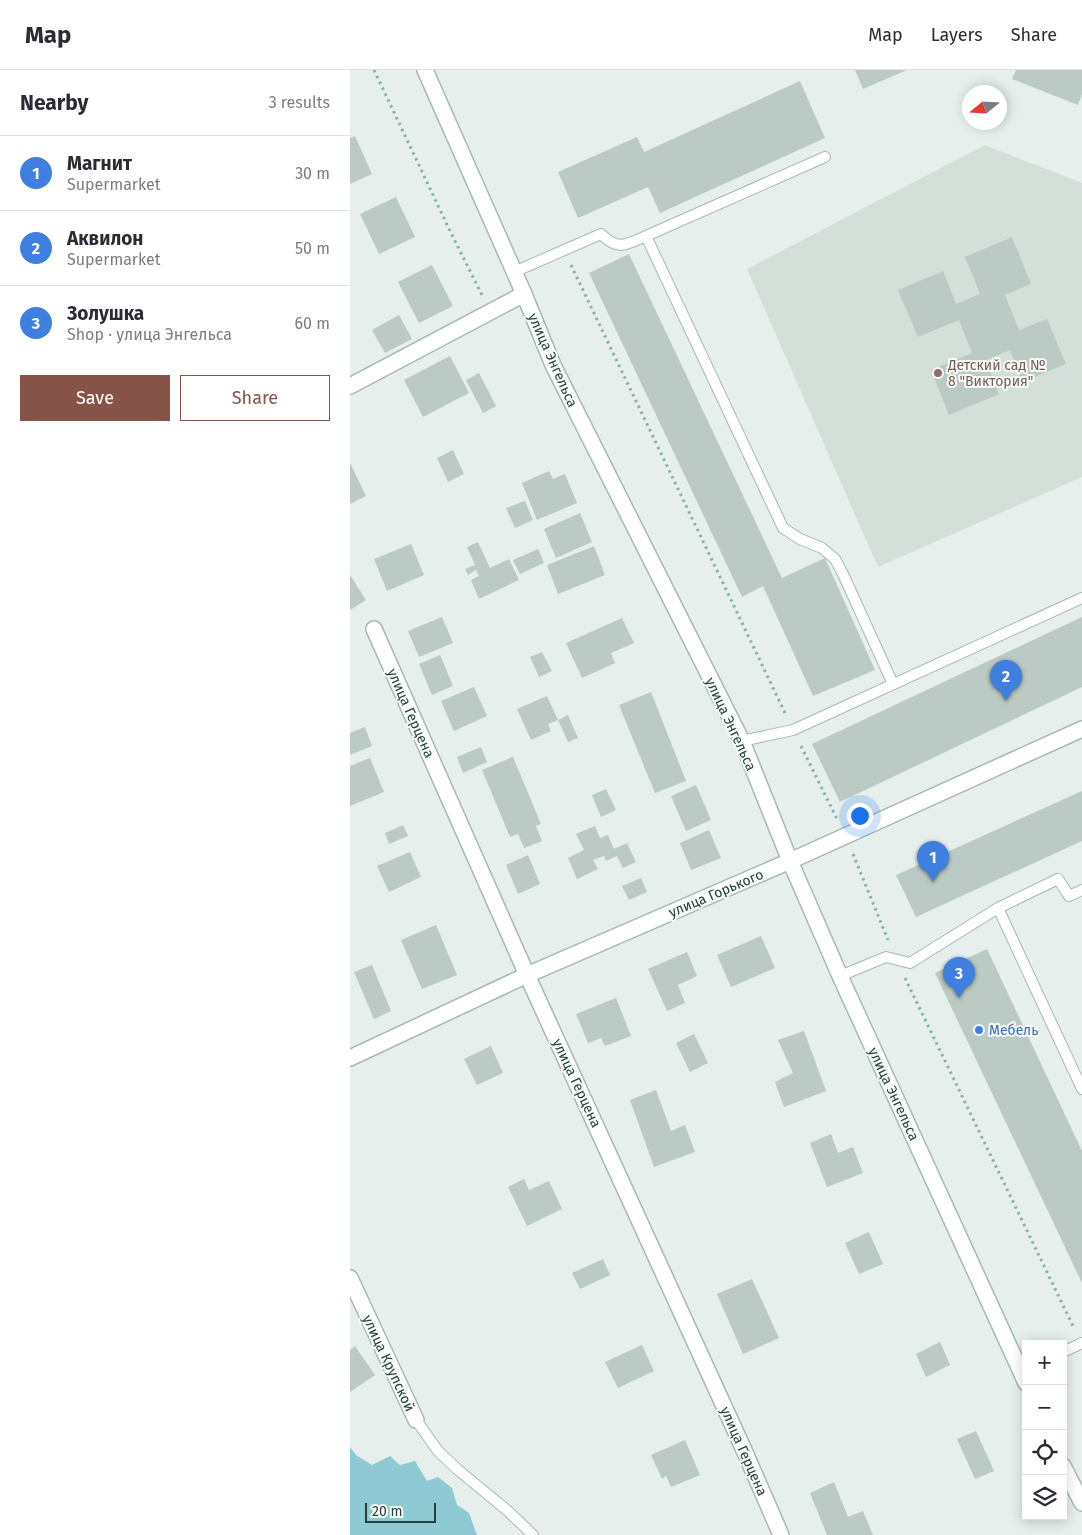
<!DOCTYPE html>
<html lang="en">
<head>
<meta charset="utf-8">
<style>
  body { margin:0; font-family:"Fira Sans",sans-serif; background:#f2f2f3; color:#2b2b33 }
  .controls { position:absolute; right:15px; bottom:15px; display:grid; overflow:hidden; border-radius:0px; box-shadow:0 2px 12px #0003 }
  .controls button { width:45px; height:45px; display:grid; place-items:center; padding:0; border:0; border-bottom:1px solid #e1e1e2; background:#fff; color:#2b2b33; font:25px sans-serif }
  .compass { position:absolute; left:612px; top:15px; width:45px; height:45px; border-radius:50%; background:#fff; box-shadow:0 2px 12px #0003; rotate:252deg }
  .scale { position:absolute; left:15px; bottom:12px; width:71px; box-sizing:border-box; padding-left:5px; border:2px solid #24423a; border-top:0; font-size:14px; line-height:18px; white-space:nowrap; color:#24423a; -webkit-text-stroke:4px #f7fbf9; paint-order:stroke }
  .you { position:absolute; left:509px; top:745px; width:18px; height:18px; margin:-12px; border:4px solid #fff; border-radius:50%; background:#1a73e8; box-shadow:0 0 0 8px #1a73e833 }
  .badge { display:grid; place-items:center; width:32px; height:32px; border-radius:50%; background:#855347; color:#fff; font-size:16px; font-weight:700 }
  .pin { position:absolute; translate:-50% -41px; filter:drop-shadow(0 1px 2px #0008) }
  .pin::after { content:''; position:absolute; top:26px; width:18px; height:15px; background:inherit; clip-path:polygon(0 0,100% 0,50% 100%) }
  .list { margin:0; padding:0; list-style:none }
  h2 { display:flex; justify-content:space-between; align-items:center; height:65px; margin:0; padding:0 20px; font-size:21px }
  h2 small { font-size:16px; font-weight:400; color:#7c7c81 }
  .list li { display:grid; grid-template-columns:32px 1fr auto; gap:15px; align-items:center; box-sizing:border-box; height:75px; padding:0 20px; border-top:1px solid #e1e1e2 }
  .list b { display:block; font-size:19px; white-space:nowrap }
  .list p { margin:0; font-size:16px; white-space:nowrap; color:#7c7c81 }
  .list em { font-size:16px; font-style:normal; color:#7c7c81 }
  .actions { display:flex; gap:10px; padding:15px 20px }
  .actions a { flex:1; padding:11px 0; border:1px solid #855347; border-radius:0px; text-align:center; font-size:18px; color:#855347 }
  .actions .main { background:#855347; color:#fff }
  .icon { flex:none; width:28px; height:28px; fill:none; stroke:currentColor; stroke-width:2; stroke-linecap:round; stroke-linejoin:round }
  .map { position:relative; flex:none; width:732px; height:1465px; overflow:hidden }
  header { display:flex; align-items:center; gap:30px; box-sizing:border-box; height:70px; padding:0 25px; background:#fff; border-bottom:1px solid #e1e1e2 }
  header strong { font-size:24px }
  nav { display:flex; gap:28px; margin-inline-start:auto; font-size:18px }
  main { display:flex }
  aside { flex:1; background:#fff }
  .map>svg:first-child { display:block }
  .built { fill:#d4dfda }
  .water { fill:#8ec9d4 }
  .building { fill:#bbcac4 }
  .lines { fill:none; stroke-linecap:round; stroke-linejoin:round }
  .lane-casing { stroke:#a8b8b2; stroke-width:12 }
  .street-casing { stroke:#a8b8b2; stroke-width:18 }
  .secondary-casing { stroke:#a4bbb3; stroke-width:18 }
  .path { stroke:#86b3a5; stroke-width:3; stroke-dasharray:2.5 4; stroke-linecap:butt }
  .lane { stroke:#fff; stroke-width:10 }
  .street { stroke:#fff; stroke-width:15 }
  .secondary { stroke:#fff; stroke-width:15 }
  .education-dot { fill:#8d6e63; stroke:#f7fbf9; stroke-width:2 }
  .shop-dot { fill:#3f7fe0; stroke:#f7fbf9; stroke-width:2 }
  .labels { text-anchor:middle; stroke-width:4; stroke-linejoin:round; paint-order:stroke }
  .street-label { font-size:14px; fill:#24423a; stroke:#f7fbf9 }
  .education-label { font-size:14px; fill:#785e54; stroke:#f7fbf9; text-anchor:start }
  .shop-label { font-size:14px; fill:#366cbe; stroke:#f7fbf9; text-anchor:start }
</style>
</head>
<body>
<header>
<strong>Map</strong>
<nav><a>Map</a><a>Layers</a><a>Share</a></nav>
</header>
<main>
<aside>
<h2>Nearby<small>3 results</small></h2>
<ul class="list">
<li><span class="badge" style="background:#3f7fe0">1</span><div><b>Магнит</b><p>Supermarket</p></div><em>30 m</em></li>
<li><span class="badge" style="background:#3f7fe0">2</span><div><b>Аквилон</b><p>Supermarket</p></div><em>50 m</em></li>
<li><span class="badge" style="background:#3f7fe0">3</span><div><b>Золушка</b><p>Shop · улица Энгельса</p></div><em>60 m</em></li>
</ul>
<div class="actions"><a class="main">Save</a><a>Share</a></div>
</aside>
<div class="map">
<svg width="732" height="1465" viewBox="0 0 732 1465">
  <rect width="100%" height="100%" fill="#e6efeb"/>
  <path class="built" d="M635,75L732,113V407L528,497L397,199Z"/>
  <path class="water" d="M0,1377L6,1385L22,1395L40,1386L50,1395L65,1391L77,1411L88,1407L102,1418L107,1435L119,1443L127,1465H0Z"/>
  <g class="building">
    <path d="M505,0H557L513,19Z"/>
    <path d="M666,0H732V24L728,35L662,9Z"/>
    <path d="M450,11L475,68L310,143L298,117L228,148L208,102L287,67L294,82Z"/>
    <path d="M5,66L22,104L0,114V68Z"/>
    <path d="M46,127L65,167L29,184L10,144Z"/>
    <path d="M662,167L681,214L655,225L669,260L697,249L716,294L672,312L660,280L636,290L649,324L599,345L581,300L622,283L609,250L568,267L548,220L593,201L606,234L630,224L615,187Z"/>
    <path d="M279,184L432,508L475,488L525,600L463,626L413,516L392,527L239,203Z"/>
    <path d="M82,195L103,236L69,253L48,212Z"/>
    <path d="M49,245L62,269L35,283L22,260Z"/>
    <path d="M100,286L119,323L73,347L54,310Z"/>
    <path d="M129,303L146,336L133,343L116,310Z"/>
    <path d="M103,380L114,404L98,412L87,388Z"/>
    <path d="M0,393L16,426L0,434Z"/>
    <path d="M199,401L203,409L215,404L227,433L187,450L172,413Z"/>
    <path d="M175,431L183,450L165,458L156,438Z"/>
    <path d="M230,443L242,472L206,488L194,459Z"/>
    <path d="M128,472L140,498L159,489L169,510L129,529L121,510L129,506L126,500L118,505L115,499L125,495L117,477Z"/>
    <path d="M61,474L74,505L37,521L24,489Z"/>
    <path d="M244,476L255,505L208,524L197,495Z"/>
    <path d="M188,479L194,493L170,504L163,490Z"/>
    <path d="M0,505L16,530L0,540Z"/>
    <path d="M92,547L103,573L69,587L58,561Z"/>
    <path d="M732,547V617L490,732L462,674Z"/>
    <path d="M272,548L284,573L261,583L265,593L232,608L216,573Z"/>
    <path d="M192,582L202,601L189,607L180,587Z"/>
    <path d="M90,585L103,616L82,625L69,594Z"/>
    <path d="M124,617L137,646L104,661L91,631Z"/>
    <path d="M301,622L336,711L305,723L269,635Z"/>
    <path d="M197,626L208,650L218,645L228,668L218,672L208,650L198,654L201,661L181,670L167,639Z"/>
    <path d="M15,657L22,676L0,685V663Z"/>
    <path d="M131,677L137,692L113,703L107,687Z"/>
    <path d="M163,687L191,754L186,756L192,771L174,778L168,764L160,767L132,700Z"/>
    <path d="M20,688L34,722L0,736V696Z"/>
    <path d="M346,715L361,750L336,761L321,726Z"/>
    <path d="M256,719L266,740L251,747L242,725Z"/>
    <path d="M732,721V771L566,847L546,805Z"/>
    <path d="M53,755L58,766L39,774L35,763Z"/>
    <path d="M245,756L250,768L258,765L264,779L277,773L286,792L273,798L267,786L256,791L254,786L243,790L248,799L227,809L218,788L234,780L226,764Z"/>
    <path d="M359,760L371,788L341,800L330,773Z"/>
    <path d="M60,782L71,807L39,822L27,796Z"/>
    <path d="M178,785L190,814L168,824L156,795Z"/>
    <path d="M291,808L297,822L279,830L272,816Z"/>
    <path d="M86,855L107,905L72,919L51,870Z"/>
    <path d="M411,866L425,898L381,917L367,885Z"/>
    <path d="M637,879L732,1081V1213L585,903Z"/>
    <path d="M337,882L347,906L328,915L335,933L317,941L298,899Z"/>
    <path d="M22,895L41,941L24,949L4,902Z"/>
    <path d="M266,928L281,966L255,976L251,968L238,973L226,944Z"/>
    <path d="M454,961L476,1021L434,1037L425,1012L443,1003L428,970Z"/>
    <path d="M344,964L358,993L340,1002L326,973Z"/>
    <path d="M141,976L153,1003L127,1015L114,989Z"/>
    <path d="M306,1020L321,1061L335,1055L345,1082L304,1097L280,1030Z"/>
    <path d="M481,1064L488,1083L503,1077L513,1103L477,1117L460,1073Z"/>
    <path d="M174,1109L179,1120L199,1111L212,1139L177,1156L158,1117Z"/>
    <path d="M519,1162L533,1194L509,1204L495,1173Z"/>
    <path d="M253,1189L260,1205L230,1219L222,1203Z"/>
    <path d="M402,1209L429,1268L393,1284L367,1224Z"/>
    <path d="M590,1272L600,1295L576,1307L566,1284Z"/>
    <path d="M292,1275L304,1301L268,1318L255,1292Z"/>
    <path d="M5,1276L25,1305L0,1322V1280Z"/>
    <path d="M626,1361L644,1401L625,1409L607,1369Z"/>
    <path d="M335,1370L350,1405L321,1417L316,1406L312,1409L301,1385Z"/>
    <path d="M484,1412L498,1447L513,1441L523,1465H477L460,1423Z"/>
  </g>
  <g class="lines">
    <g class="lane-casing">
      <g id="lane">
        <path d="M296,166L475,87"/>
        <path d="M164,202L251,164C269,182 277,174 296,166L433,458L450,469L472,478L485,489L493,504L543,614"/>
        <path d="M392,671L443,660L732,528"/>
        <path d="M648,838L708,809L719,826L732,820"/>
        <path d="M490,906L536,887L560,893L648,838L732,1019"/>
        <path d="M713,1282L732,1273"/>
        <path d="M66,1350L88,1381L107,1399L159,1442L183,1465"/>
      </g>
    </g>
    <g class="street-casing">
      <g id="street">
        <path d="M0,316L174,224"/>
        <path d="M24,559L177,905L394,1380L431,1465"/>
        <path d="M0,988L177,905L440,791L732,659"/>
        <path d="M0,1208L66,1350"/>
      </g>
    </g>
    <g class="secondary-casing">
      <g id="secondary">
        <path d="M75,0L174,224L203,295L392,671L440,791L490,906L676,1313"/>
        <path d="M713,1396L732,1433"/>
      </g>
    </g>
    <g class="path">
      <path d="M24,0L101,163L132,225"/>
      <path d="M221,195L436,645"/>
      <path d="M451,676L487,749"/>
      <path d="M503,784L538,870"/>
      <path d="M555,908L724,1258"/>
    </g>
    <use href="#lane" class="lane"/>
    <use href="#street" class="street"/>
    <use href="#secondary" class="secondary"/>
  </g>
  <circle class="education-dot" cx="588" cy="303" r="5"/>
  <circle class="shop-dot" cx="629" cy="960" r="5"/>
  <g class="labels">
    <g class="street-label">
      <text transform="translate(203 290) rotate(66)" y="5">улица Энгельса</text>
      <text transform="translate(61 643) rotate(66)" y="5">улица Герцена</text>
      <text transform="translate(381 654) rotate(65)" y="5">улица Энгельса</text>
      <text transform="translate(366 823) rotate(-23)" y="5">улица Горького</text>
      <text transform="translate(227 1013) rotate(65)" y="5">улица Герцена</text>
      <text transform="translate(544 1024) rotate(65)" y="5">улица Энгельса</text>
      <text transform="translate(39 1293) rotate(65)" y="5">улица Крупской</text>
      <text transform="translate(394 1381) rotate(66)" y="5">улица Герцена</text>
    </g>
    <g class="education-label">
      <text x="598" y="300">Детский сад №<tspan x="598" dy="16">8 "Виктория"</tspan></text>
    </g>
    <g class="shop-label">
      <text x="639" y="965">Мебель</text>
    </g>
  </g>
</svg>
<div class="controls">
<button>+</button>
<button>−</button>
<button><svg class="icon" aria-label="locate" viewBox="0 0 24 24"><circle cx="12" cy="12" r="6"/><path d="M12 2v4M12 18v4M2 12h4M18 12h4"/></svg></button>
<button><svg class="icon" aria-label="layers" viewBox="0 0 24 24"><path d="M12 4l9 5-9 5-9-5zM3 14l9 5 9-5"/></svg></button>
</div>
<svg class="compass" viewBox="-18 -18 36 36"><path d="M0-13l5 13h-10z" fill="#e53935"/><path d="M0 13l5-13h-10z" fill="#7c7c81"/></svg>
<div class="scale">20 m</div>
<div class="you"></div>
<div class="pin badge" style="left:583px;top:812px;background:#3f7fe0">1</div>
<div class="pin badge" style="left:656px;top:631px;background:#3f7fe0">2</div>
<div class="pin badge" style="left:609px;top:928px;background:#3f7fe0">3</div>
</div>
</main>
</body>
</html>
